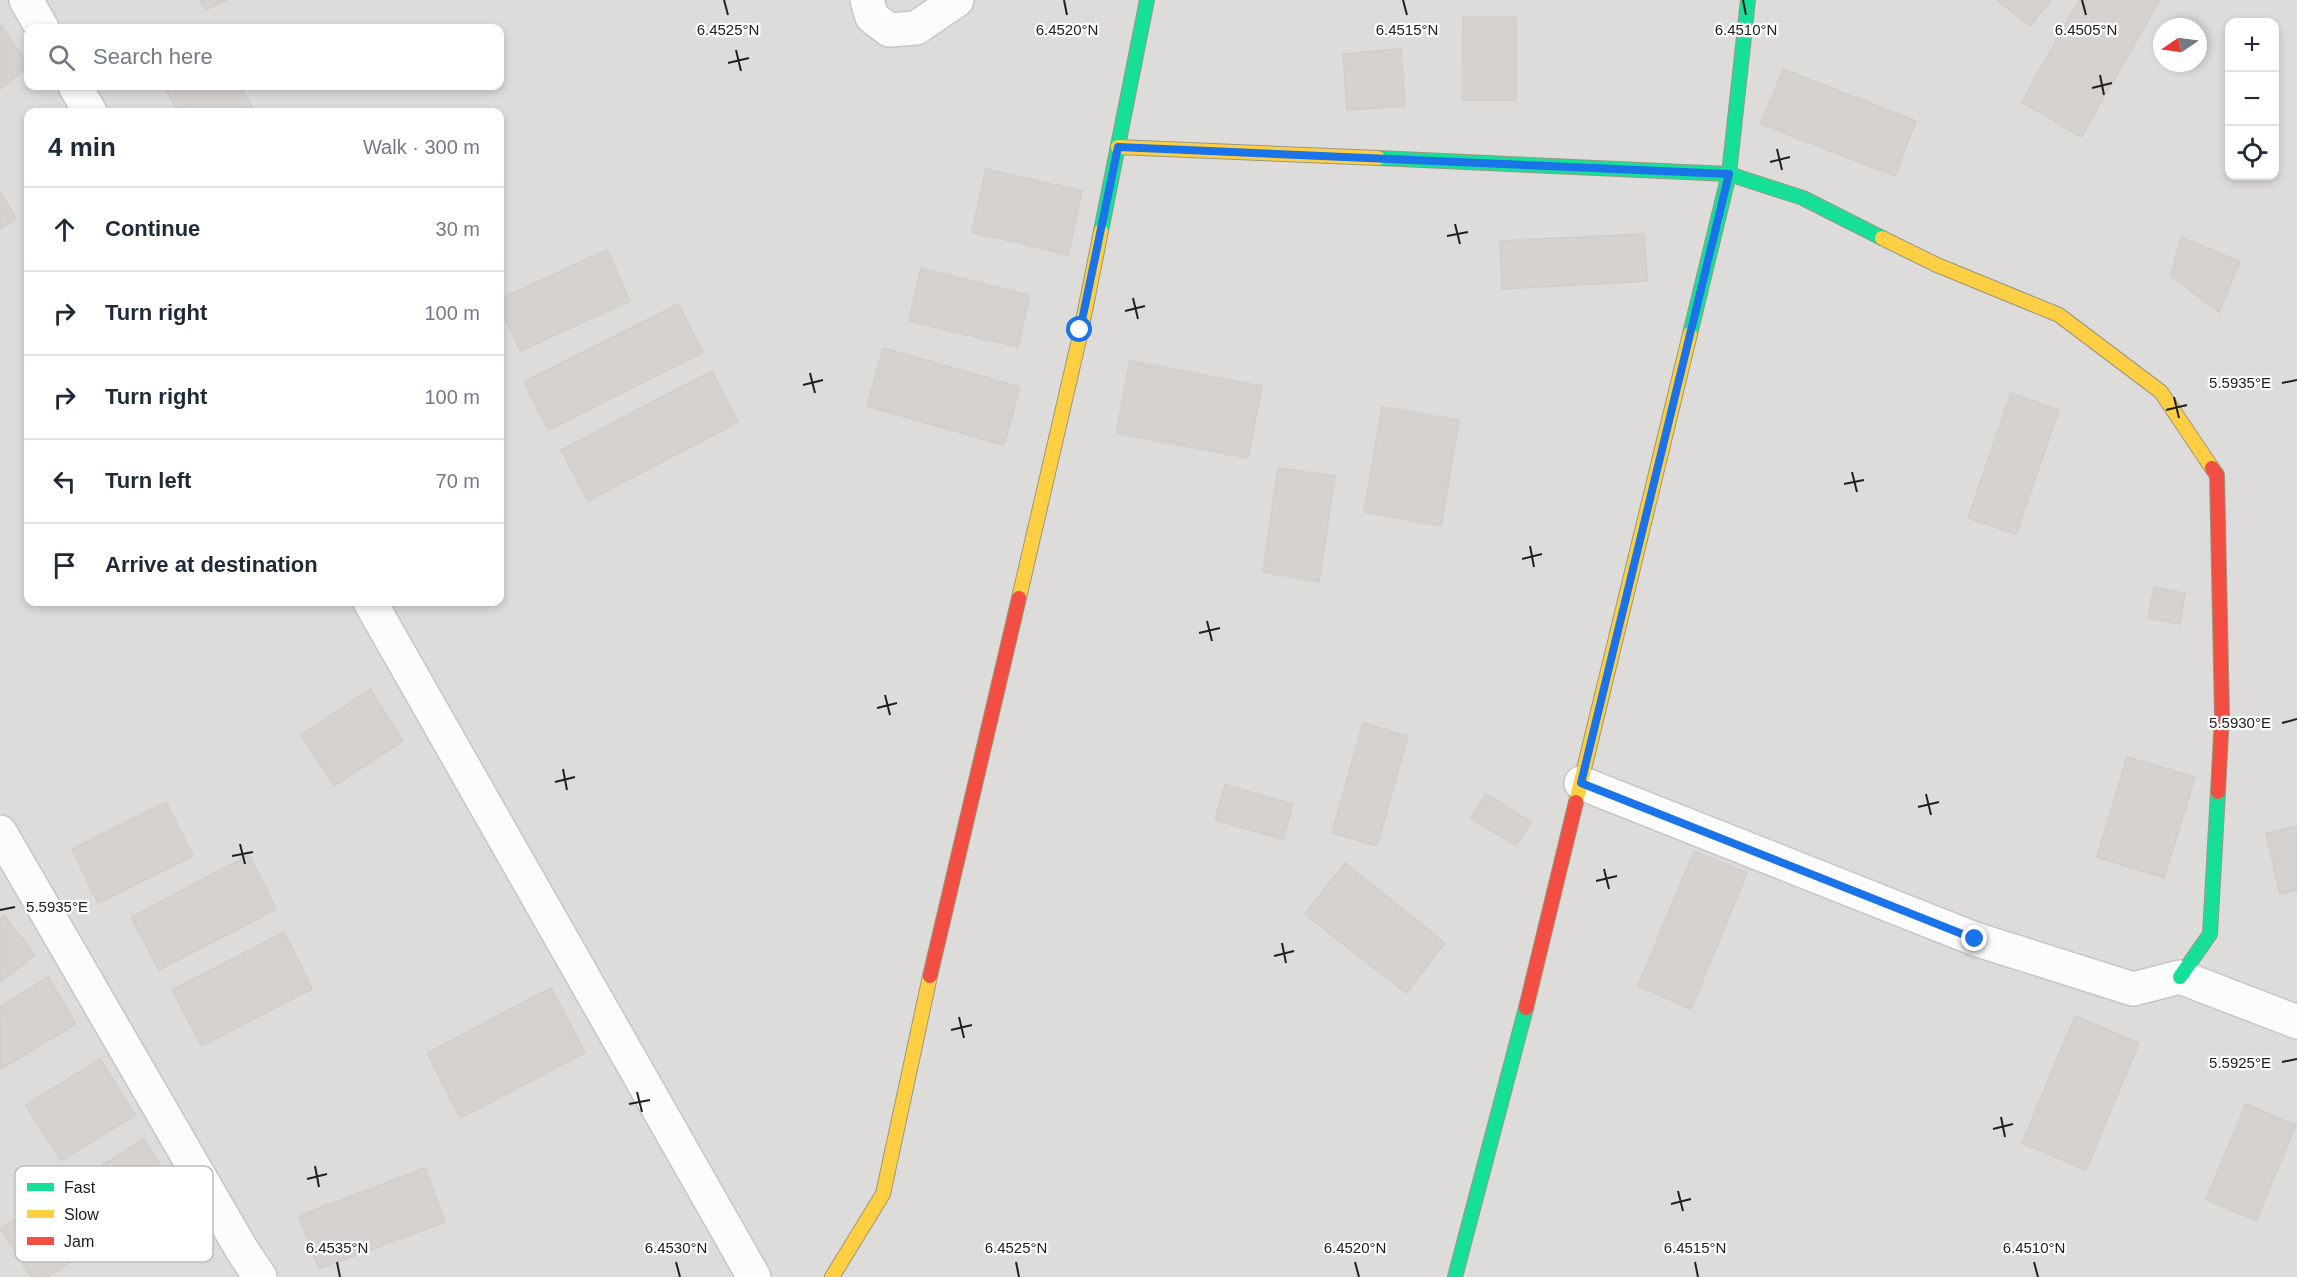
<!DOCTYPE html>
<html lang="en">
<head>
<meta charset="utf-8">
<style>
  body { margin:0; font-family:Arial,sans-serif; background:#f6f6f7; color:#1f2937 }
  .controls { position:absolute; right:18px; top:18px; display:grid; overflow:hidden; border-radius:12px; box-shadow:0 3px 9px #0003 }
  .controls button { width:54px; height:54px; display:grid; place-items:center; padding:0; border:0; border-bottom:2px solid #e0e1e3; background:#fff; color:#1f2937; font:30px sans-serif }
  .compass { position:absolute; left:2153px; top:18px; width:54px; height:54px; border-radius:50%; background:#fff; box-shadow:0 3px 9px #0003; rotate:257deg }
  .stop { position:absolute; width:18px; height:18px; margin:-14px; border:4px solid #1a73e8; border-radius:50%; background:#fff }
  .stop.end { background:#1a73e8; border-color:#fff; box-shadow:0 2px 6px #0008 }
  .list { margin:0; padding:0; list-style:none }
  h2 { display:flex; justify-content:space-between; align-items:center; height:78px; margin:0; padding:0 24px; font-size:26px }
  h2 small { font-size:20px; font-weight:400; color:#747a83 }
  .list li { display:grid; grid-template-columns:39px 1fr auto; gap:18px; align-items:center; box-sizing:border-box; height:84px; padding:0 24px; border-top:2px solid #e0e1e3 }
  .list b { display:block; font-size:22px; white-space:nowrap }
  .list em { font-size:20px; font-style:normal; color:#747a83 }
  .icon { flex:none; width:33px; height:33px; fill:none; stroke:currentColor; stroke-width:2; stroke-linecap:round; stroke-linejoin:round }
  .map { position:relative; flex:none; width:2297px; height:1277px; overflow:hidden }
  .search { position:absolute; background:#fff; box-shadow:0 3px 9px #0003; left:24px; top:24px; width:480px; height:66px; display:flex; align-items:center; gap:15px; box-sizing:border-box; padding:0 21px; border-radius:12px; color:#747a83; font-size:22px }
  .panel { position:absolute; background:#fff; box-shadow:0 3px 9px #0003; left:24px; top:108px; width:480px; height:498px; border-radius:12px }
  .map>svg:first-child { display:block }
  .residential { fill:#dddcda; fill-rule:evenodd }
  .building { fill:#d5d2cf; stroke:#d1cdca; stroke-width:1.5 }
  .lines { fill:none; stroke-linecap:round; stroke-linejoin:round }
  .street-casing { stroke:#c7c6c5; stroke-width:36 }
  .fast-casing { stroke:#989880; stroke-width:16 }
  .slow-casing { stroke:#989880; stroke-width:16 }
  .jam-casing { stroke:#989880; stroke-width:16 }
  .street { stroke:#fcfcfc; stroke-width:33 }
  .fast { stroke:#16e098; stroke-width:14 }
  .slow { stroke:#ffcf43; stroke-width:14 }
  .jam { stroke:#f24e42; stroke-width:14 }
  .route { stroke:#1a73e8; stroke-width:8 }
  .ticks { fill:none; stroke:#202020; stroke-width:2 }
  .key { fill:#fff; stroke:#bcbcbc; stroke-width:1.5 }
  .key-label { font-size:16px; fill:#202020 }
  .ticks-label { font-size:15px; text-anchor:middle; fill:#202020; stroke:#fff; stroke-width:4.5; stroke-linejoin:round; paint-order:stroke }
</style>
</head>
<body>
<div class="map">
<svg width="2297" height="1277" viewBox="0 0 2297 1277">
  <rect width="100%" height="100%" fill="#eeece9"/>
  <path class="residential" d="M0,0H2297V1277H0ZM2230,22H2274V176H2230ZM2162,27H2198V63H2162ZM28,28H500V86H28ZM28,112H500V602H28Z"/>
  <g class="building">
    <path d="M200,0H228L205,10Z"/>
    <path d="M1997,0H2051L2030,26Z"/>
    <path d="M2079,0H2160L2081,137L2022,102Z"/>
    <path d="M1463,17H1516V100H1462Z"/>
    <path d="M0,25L28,64V67L0,89Z"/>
    <path d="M1401,49L1405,106L1347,110L1343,54Z"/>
    <path d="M1783,69L1916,121L1895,176L1761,124Z"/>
    <path d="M163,86H239L255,111L179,112Z"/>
    <path d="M986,169L1082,191L1068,255L972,232Z"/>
    <path d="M0,192L16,218L0,229Z"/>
    <path d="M1644,234L1647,281L1502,289L1500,241Z"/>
    <path d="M2181,237L2240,262L2219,312L2171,276Z"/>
    <path d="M607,250L630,301L520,351L500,306V299Z"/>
    <path d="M921,268L1030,295L1018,347L909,321Z"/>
    <path d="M678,304L703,352L548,430L524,382Z"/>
    <path d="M883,348L1020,387L1004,445L867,406Z"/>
    <path d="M1130,361L1262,386L1248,458L1116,433Z"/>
    <path d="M712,371L738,422L588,501L561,450Z"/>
    <path d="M2011,393L2059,410L2016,534L1968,518Z"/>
    <path d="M1382,407L1459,420L1441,526L1364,512Z"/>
    <path d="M1278,468L1335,476L1319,582L1263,572Z"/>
    <path d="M2154,587L2185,593L2180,624L2148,618Z"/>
    <path d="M370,689L403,741L334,786L301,735Z"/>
    <path d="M1363,723L1408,736L1377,846L1332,833Z"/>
    <path d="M2127,757L2195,777L2164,878L2097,857Z"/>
    <path d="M1225,785L1293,804L1283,839L1215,820Z"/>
    <path d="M1486,794L1531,822L1516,846L1471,818Z"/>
    <path d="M166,802L193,856L98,903L72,849Z"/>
    <path d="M2297,826V890L2280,894L2266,833Z"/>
    <path d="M1694,851L1747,873L1691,1009L1638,986Z"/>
    <path d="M249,855L276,909L159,970L131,917Z"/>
    <path d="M1345,863L1445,943L1406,993L1305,914Z"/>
    <path d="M4,915L35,955L0,982V918Z"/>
    <path d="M284,932L312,989L202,1046L172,990Z"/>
    <path d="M48,977L76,1024L1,1069L0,1007Z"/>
    <path d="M551,988L585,1053L460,1118L427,1053Z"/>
    <path d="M2075,1016L2139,1043L2086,1170L2022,1143Z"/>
    <path d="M100,1059L135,1115L61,1161L26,1105Z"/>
    <path d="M2246,1104L2296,1125L2256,1221L2206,1199Z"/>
    <path d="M144,1139L178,1194L47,1277H31L1,1229Z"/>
    <path d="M425,1168L445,1222L319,1269L299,1216Z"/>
  </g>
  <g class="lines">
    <g class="street-casing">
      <g id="street">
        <path d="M26,0L42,28"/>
        <path d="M867,0L872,17L889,30L916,28L957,0"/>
        <path d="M75,86L90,112"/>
        <path d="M370,602L754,1277"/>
        <path d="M1581,783L1975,939L2133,989L2180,977L2297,1022"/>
        <path d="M0,832L242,1250L260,1277"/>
      </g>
    </g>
    <g class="fast-casing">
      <g id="fast">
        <path d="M1378,158L1729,174L1803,198L1882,238"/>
        <path d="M1101,231L1147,0"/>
        <path d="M1690,334L1729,174L1748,0"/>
        <path d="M2180,977L2210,934L2218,792"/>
        <path d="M1455,1277L1526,1008"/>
      </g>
    </g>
    <g class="slow-casing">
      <g id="slow">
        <path d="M1118,147L1378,158"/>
        <path d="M1882,238L1937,265L2059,315L2161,392L2212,468"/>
        <path d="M1019,598L1081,331L1101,231"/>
        <path d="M1576,802L1690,334"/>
        <path d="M832,1277L883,1194L930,976"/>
      </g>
    </g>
    <g class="jam-casing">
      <g id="jam">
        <path d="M2212,468L2217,475L2222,715L2218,792"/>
        <path d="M930,976L1019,598"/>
        <path d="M1526,1008L1576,802"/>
      </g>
    </g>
    <use href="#street" class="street"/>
    <use href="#fast" class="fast"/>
    <use href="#slow" class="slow"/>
    <use href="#jam" class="jam"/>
  </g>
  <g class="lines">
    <path class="route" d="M1080,330L1118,147L1729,174L1581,783L1975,939"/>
  </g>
  <path class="ticks" d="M724,0L728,15M1064,0L1067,15M1403,0L1407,15M1743,0L1746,15M2082,0L2086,15M736,50L741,71M728,63L749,58M2100,75L2104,95M2092,88L2112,83M1777,149L1782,170M1770,162L1790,157M1455,224L1460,244M1447,236L1468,232M1133,298L1138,319M1125,311L1145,306M810,373L815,393M2282,383L2297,380M803,385L823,380M2174,397L2179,418M2166,410L2187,405M1852,472L1857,492M1844,484L1864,480M1530,546L1534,567M1522,559L1542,554M1207,621L1212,641M1199,633L1220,628M885,695L890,715M877,708L897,703M2282,723L2297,719M563,769L567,790M555,782L575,777M1926,794L1931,815M1918,807L1939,802M240,844L245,864M232,856L253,852M1604,869L1609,889M1596,881L1617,876M0,910L15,907M1282,943L1286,963M1274,956L1294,951M959,1017L964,1038M951,1030L972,1025M2282,1062L2297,1059M637,1092L642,1112M629,1104L650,1100M2001,1117L2005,1137M1993,1129L2013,1124M315,1166L319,1187M307,1179L327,1174M1678,1191L1683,1211M1671,1204L1691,1199M337,1262L340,1277M676,1262L680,1277M1016,1262L1019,1277M1355,1262L1359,1277M1695,1262L1698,1277M2034,1262L2038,1277"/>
  <rect x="15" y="1166" width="198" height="96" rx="9" class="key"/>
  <rect x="27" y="1183" width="27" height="8" fill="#16e098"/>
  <rect x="27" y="1210" width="27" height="8" fill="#ffcf43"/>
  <rect x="27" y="1237" width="27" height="8" fill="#f24e42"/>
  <g class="key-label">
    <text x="64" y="1193">Fast</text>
    <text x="64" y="1220">Slow</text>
    <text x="64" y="1247">Jam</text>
  </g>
  <g class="ticks-label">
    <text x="728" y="35">6.4525°N</text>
    <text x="1067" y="35">6.4520°N</text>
    <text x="1407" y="35">6.4515°N</text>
    <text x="1746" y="35">6.4510°N</text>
    <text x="2086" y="35">6.4505°N</text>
    <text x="2240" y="388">5.5935°E</text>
    <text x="2240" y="728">5.5930°E</text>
    <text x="57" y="912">5.5935°E</text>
    <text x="2240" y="1068">5.5925°E</text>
    <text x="337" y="1253">6.4535°N</text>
    <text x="676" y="1253">6.4530°N</text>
    <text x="1016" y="1253">6.4525°N</text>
    <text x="1355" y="1253">6.4520°N</text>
    <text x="1695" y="1253">6.4515°N</text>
    <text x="2034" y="1253">6.4510°N</text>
  </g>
</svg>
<div class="controls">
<button>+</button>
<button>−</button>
<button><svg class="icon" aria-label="locate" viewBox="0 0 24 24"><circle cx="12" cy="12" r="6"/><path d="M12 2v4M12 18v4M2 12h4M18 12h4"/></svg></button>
</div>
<svg class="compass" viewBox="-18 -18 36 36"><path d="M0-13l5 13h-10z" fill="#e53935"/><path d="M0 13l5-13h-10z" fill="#747a83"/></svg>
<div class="stop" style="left:1080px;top:330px"></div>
<div class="stop end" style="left:1975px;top:939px"></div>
<div class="search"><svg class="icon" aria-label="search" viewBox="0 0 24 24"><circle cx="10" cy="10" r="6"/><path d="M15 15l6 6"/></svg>Search here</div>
<section class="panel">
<h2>4 min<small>Walk · 300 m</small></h2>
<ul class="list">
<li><svg class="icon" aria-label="ahead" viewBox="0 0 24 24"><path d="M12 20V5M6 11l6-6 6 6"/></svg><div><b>Continue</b></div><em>30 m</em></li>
<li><svg class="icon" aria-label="right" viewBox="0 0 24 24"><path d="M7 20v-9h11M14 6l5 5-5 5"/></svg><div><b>Turn right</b></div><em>100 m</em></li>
<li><svg class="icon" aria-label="right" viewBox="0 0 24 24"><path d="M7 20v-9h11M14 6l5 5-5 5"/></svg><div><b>Turn right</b></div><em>100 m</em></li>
<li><svg class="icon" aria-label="left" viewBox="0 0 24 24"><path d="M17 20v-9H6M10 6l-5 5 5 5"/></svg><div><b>Turn left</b></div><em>70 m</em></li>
<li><svg class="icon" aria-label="arrive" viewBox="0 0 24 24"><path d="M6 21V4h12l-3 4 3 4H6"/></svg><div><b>Arrive at destination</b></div></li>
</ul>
</section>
</div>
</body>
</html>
